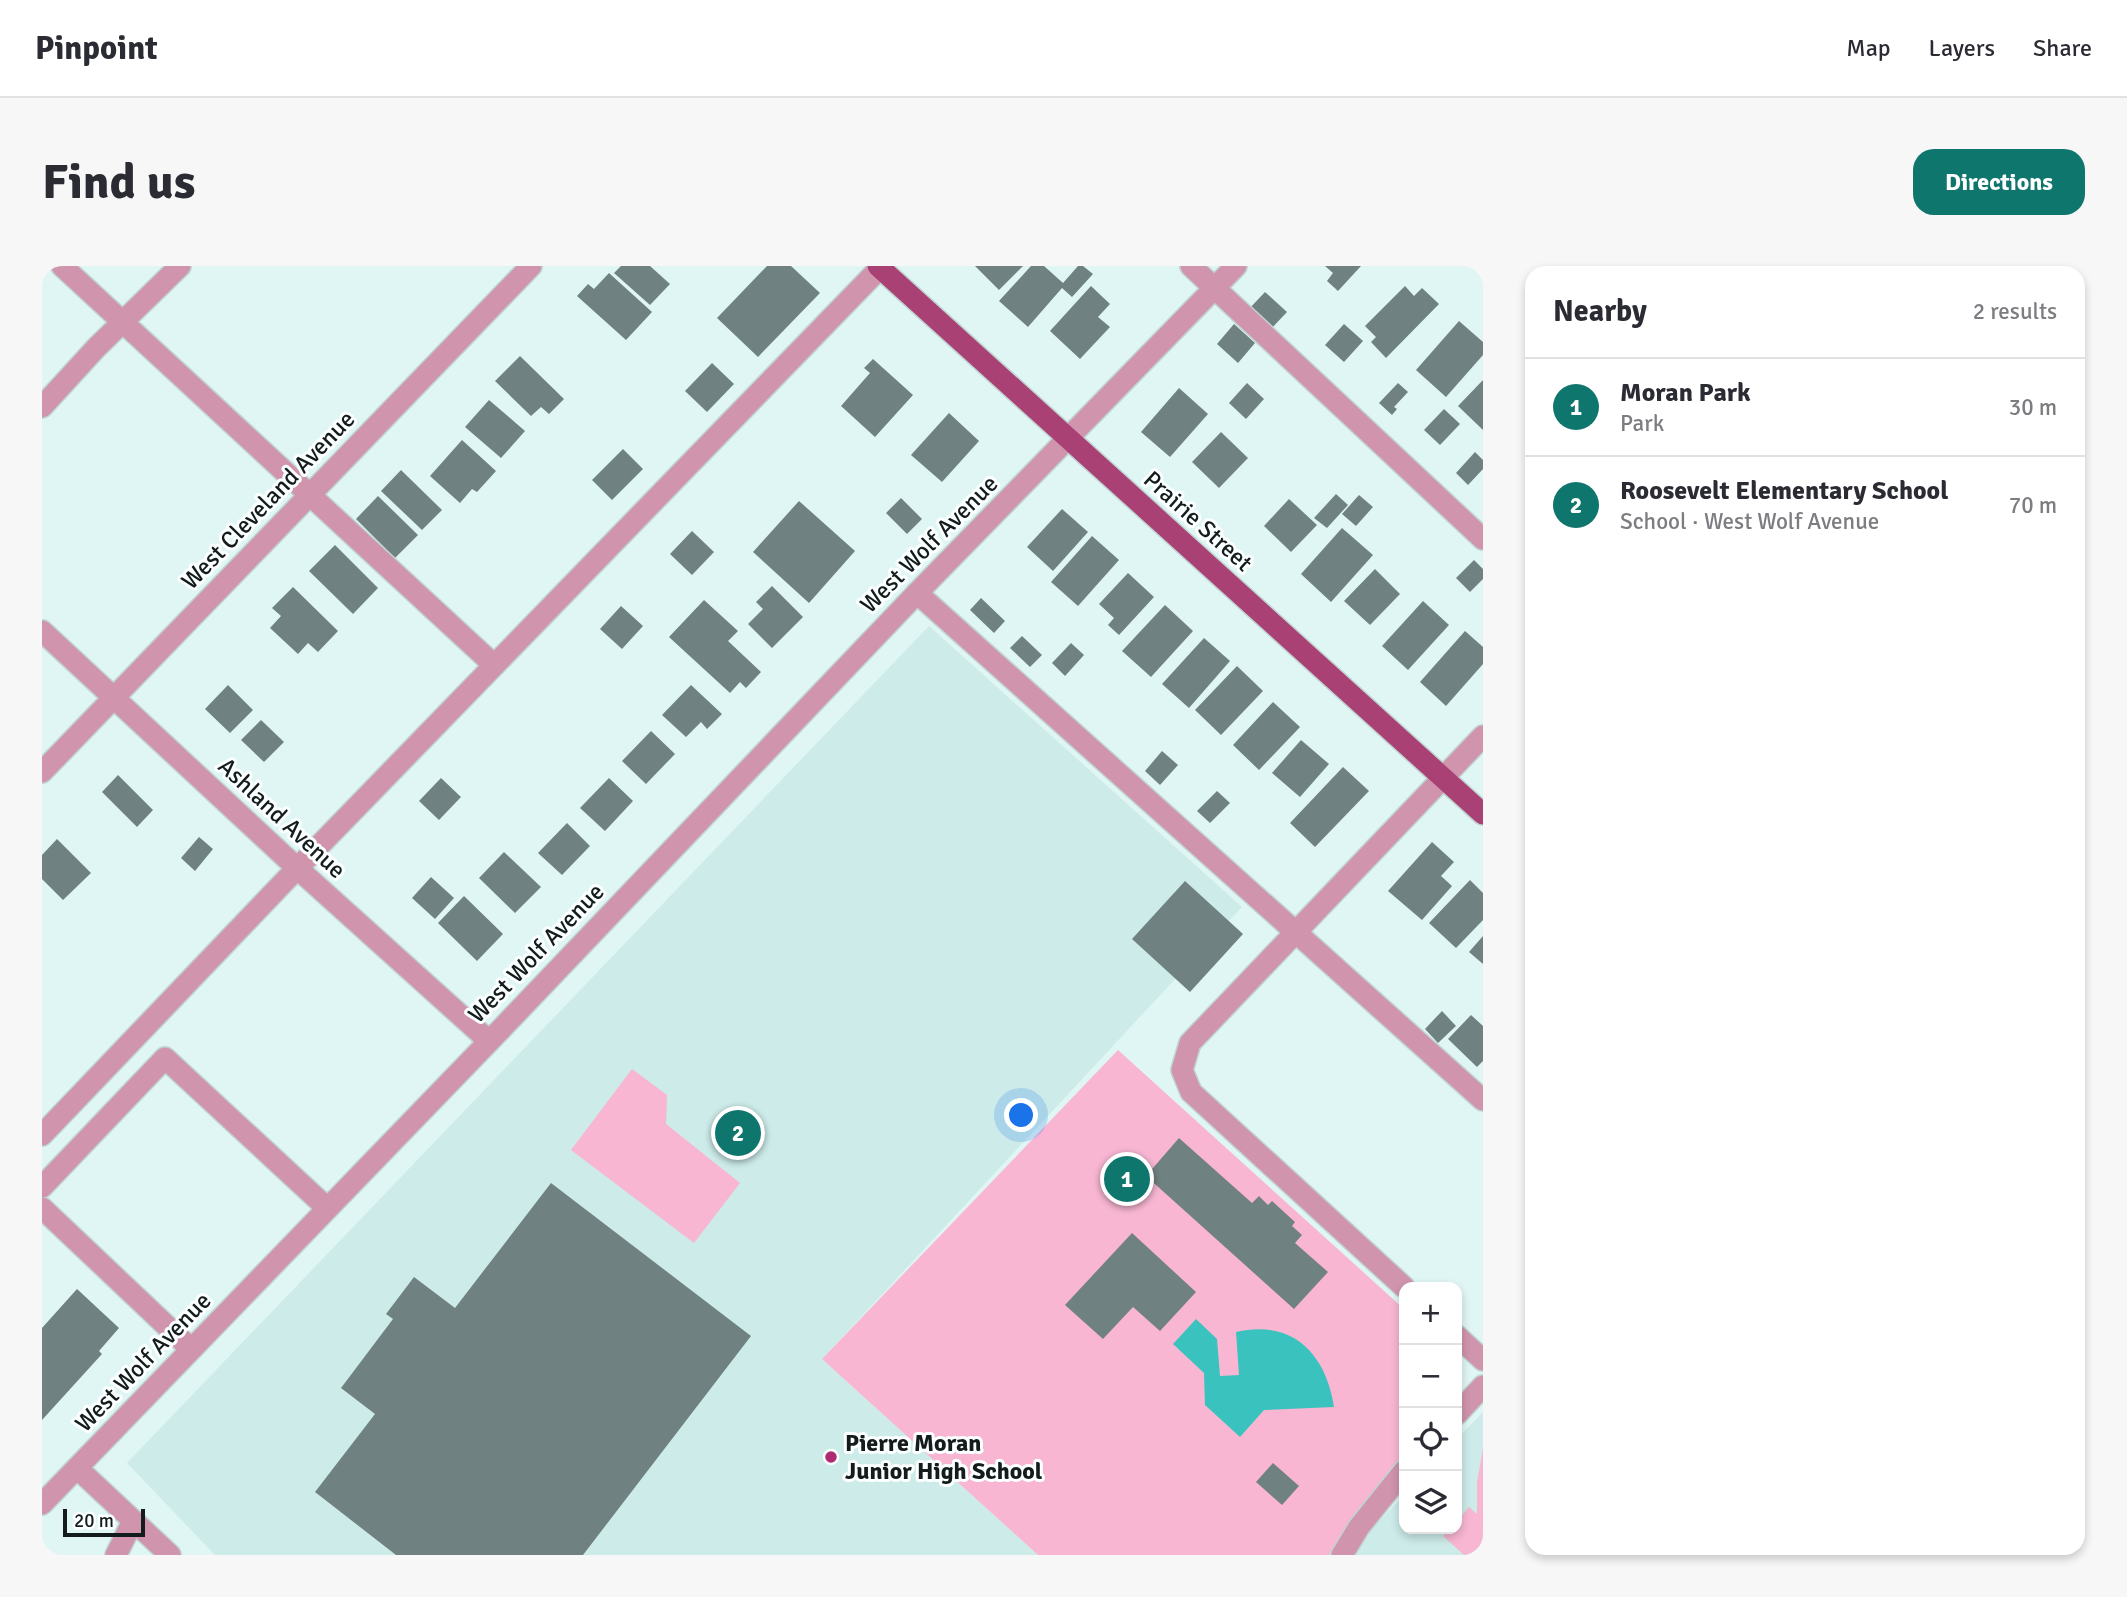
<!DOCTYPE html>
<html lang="en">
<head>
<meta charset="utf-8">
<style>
  body { margin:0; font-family:Signika,sans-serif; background:#f7f7f7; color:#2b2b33 }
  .controls { position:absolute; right:21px; bottom:21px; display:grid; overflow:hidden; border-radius:14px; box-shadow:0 4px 10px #0003 }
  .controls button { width:63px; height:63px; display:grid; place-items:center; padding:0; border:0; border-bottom:2px solid #e1e1e2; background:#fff; color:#2b2b33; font:35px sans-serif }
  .scale { position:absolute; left:21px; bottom:18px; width:82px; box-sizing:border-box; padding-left:7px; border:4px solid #141c1b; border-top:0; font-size:19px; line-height:24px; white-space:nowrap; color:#141c1b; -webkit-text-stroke:5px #fbffff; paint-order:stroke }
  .you { position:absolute; left:980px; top:850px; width:24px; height:24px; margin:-18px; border:5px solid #fff; border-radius:50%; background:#1a73e8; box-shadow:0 0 0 10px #1a73e833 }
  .badge { display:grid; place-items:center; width:46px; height:46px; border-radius:50%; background:#0f766e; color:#fff; font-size:23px; font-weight:700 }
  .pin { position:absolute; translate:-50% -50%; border:4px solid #fff; box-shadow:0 2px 7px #0006 }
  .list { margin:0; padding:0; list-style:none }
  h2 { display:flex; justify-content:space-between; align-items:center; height:91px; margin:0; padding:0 28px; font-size:30px }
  h2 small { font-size:23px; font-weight:400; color:#7c7c81 }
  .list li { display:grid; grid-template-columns:46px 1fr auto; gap:21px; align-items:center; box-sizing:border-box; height:98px; padding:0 28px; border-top:2px solid #e1e1e2 }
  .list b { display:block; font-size:26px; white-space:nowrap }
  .list p { margin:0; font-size:23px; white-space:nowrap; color:#7c7c81 }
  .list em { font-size:23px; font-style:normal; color:#7c7c81 }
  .icon { flex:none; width:38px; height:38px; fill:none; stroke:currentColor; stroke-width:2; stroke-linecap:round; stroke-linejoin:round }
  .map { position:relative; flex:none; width:1441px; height:1289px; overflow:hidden; border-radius:21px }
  header { display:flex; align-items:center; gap:42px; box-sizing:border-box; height:98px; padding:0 35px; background:#fff; border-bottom:2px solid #e1e1e2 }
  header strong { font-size:33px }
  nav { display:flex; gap:38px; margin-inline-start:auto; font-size:24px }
  .intro { display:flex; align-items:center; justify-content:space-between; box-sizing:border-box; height:168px; padding:0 42px }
  h1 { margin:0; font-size:49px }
  .button { padding:18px 32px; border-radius:21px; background:#0f766e; color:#fff; font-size:24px; font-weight:700 }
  main { display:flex; gap:42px; padding:0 42px }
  aside { flex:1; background:#fff; border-radius:21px; box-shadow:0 4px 10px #0003 }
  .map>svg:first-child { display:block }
  .built { fill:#ccebe9 }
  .green { fill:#f8b6d2 }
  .water { fill:#3ac3be }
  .building { fill:#6f8281 }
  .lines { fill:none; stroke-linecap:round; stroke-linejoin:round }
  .minor-casing { stroke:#bfd3d1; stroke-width:24 }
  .major-casing { stroke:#bfd3d1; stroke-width:24 }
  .minor { stroke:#d094ad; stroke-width:21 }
  .major { stroke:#a94175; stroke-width:21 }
  .poi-dot { fill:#ae2a72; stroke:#fbffff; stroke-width:2.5 }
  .labels { text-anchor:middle; stroke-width:6; stroke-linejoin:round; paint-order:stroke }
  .street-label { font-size:24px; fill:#141c1b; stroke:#fbffff }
  .poi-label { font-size:24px; font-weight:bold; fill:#141c1b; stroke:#fbffff; text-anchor:start }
</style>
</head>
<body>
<header>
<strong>Pinpoint</strong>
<nav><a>Map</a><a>Layers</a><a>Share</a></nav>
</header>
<div class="intro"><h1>Find us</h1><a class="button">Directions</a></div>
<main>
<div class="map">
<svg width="1441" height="1289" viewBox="0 0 1441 1289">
  <rect width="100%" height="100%" fill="#e0f6f4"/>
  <g class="built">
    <path d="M887,360L1200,641L780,1093L996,1289H173L85,1197Z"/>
    <path d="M1441,1146V1289H1305L1362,1229V1263H1415V1173Z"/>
  </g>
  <g class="green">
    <path d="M1076,784L1362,1043V1198L1287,1289H996L780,1093Z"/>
    <path d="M590,803L625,829L624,858L698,917L652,977L529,884Z"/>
    <path d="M1441,1182V1289H1422L1401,1270L1408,1263H1415V1255L1427,1241L1435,1248V1217Z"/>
  </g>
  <path class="water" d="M1154,1053L1175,1073L1178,1110L1197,1109L1194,1066C1251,1053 1284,1088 1292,1141L1222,1144L1198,1171L1163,1139L1162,1107L1131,1078Z"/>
  <g class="building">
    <path d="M579,0H608L628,18L608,39L572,7Z"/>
    <path d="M725,0H749L778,27L716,91L675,52Z"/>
    <path d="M933,0H981L957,24Z"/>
    <path d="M989,0H1002L1021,17L1036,0H1041L1051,8L1030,31L1020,22L986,61L957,35Z"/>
    <path d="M1283,0H1319L1296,25L1285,15L1291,7Z"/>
    <path d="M567,7L610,46L584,74L535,30L546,18L552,23Z"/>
    <path d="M1049,20L1068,38L1056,51L1068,61L1038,93L1008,65Z"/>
    <path d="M1363,20L1372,30L1380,22L1397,38L1344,92L1329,76L1334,71L1323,60Z"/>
    <path d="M1223,26L1245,46L1228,64L1206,44Z"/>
    <path d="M1417,55L1441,76V89L1404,131L1374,104Z"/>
    <path d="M1192,58L1213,77L1196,97L1175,78Z"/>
    <path d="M1302,58L1321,75L1302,96L1283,79Z"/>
    <path d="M478,90L522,133L507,148L499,141L489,150L453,115Z"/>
    <path d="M831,93L871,129L833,171L799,140L828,107L822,102Z"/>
    <path d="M670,97L692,118L665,146L643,125Z"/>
    <path d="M1441,114V164L1416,140Z"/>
    <path d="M1205,117L1222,133L1204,153L1187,137Z"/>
    <path d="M1356,117L1366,126L1352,141L1355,143L1350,149L1337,137Z"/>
    <path d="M1137,122L1166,148L1128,191L1099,166Z"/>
    <path d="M447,134L483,165L459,192L423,161Z"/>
    <path d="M1402,143L1418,158L1398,179L1382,164Z"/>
    <path d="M907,147L937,175L900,216L869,189Z"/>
    <path d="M1179,166L1206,192L1177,222L1150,196Z"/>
    <path d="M420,174L454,205L435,226L430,223L418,237L388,210Z"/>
    <path d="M581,183L601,203L570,234L550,214Z"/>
    <path d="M1433,186L1441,194V203L1426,219L1414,207Z"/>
    <path d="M359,204L400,244L380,264L339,225Z"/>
    <path d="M1294,228L1306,239L1285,262L1272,252Z"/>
    <path d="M1317,229L1331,241L1314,260L1300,248Z"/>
    <path d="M336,230L376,269L353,292L314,253Z"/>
    <path d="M859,232L880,253L865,268L844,247Z"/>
    <path d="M1247,233L1275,259L1249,286L1222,260Z"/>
    <path d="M757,235L813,285L767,337L711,286Z"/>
    <path d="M1020,243L1046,266L1011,305L985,281Z"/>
    <path d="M1300,262L1331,289L1289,336L1259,308Z"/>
    <path d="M650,265L672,286L650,309L628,288Z"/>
    <path d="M1050,270L1077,294L1036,340L1009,316Z"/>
    <path d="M293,279L336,322L311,348L267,305Z"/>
    <path d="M1432,294L1441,303V313L1428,326L1414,312Z"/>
    <path d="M1333,303L1358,328L1328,359L1302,335Z"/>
    <path d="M1086,307L1112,331L1077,369L1066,359L1072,352L1057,338Z"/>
    <path d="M730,320L761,351L730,382L706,358L721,343L714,336Z"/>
    <path d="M251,321L296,365L276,386L266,377L256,388L228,362L239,350L230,342Z"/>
    <path d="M939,332L963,355L952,367L928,344Z"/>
    <path d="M662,334L696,365L686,375L719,406L704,422L698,416L688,427L627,371Z"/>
    <path d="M1381,335L1407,359L1366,404L1340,380Z"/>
    <path d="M1123,339L1151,365L1109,411L1080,385Z"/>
    <path d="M579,340L601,360L580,383L558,363Z"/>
    <path d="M1423,365L1441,381V398L1404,440L1378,416Z"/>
    <path d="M980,370L1000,389L988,401L968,382Z"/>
    <path d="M1162,372L1188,395L1147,442L1120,418Z"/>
    <path d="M1029,377L1042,389L1023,410L1010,397Z"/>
    <path d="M1195,400L1221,425L1179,469L1153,444Z"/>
    <path d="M186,419L211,444L188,467L163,443Z"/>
    <path d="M649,419L680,448L665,463L659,456L644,471L620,449Z"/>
    <path d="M1231,436L1258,461L1217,504L1191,479Z"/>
    <path d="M219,454L242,476L222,496L199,474Z"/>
    <path d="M609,465L633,488L604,518L580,495Z"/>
    <path d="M1259,474L1287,498L1258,531L1230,507Z"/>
    <path d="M1120,485L1136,499L1118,519L1103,505Z"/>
    <path d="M1301,501L1327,525L1273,581L1248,557Z"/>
    <path d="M76,509L111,544L95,561L60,526Z"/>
    <path d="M399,512L419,531L397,554L377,535Z"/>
    <path d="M567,512L591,535L563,565L538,542Z"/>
    <path d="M1175,525L1188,537L1168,557L1155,545Z"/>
    <path d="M525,557L548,580L520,609L496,587Z"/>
    <path d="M157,571L171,583L153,605L139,592Z"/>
    <path d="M15,573L49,607L21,634L0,613V589Z"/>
    <path d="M1390,576L1412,596L1399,610L1410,620L1380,654L1346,625Z"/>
    <path d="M462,586L499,621L473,647L437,612Z"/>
    <path d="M389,611L412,632L393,653L370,632Z"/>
    <path d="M1428,614L1441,627V654L1414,682L1387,657Z"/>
    <path d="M1143,615L1201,668L1148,726L1090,673Z"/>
    <path d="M422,630L461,668L435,695L396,657Z"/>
    <path d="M1441,670V698L1427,686Z"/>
    <path d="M1400,745L1414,760L1396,777L1383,763Z"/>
    <path d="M1429,749L1441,760V795L1435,801L1406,773Z"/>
    <path d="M1137,872L1210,937L1217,930L1226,939L1230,935L1253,956L1250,960L1260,969L1253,977L1286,1006L1252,1043L1104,910Z"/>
    <path d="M509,917L709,1070L541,1289H354L273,1226L333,1148L299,1122L351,1053L344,1048L372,1011L413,1042Z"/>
    <path d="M1090,967L1154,1026L1118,1065L1091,1041L1061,1073L1023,1039Z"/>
    <path d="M35,1023L77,1062L57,1085L60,1088L0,1154V1062Z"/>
    <path d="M1231,1197L1257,1220L1240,1239L1214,1216Z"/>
  </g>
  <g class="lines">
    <g class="minor-casing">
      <g id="minor">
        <path d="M20,0L452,399"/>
        <path d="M1149,0L1441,273"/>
        <path d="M0,141L54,82L138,0"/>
        <path d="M875,327L1441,834"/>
        <path d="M0,365L255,602L447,775"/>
        <path d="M0,506L489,0"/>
        <path d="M0,869L239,619L838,2"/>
        <path d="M0,921L123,792L285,942"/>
        <path d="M0,942L149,1083"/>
        <path d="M1362,1021L1149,826L1140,804L1148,777L1441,470"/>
        <path d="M1415,1070L1441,1094"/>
        <path d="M1415,1148L1441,1120"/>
        <path d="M35,1202L128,1289"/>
        <path d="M0,1238L462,760L875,327L1194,0"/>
        <path d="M74,1289L91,1255"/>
        <path d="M1300,1289L1317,1261L1362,1205"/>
      </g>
    </g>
    <g class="major-casing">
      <path id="major" d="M836,0L1441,548"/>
    </g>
    <use href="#minor" class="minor"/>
    <use href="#major" class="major"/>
  </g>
  <circle class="poi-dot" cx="789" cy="1191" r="7"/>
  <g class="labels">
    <g class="street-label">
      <text transform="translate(226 234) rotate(-46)" y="8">West Cleveland Avenue</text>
      <text transform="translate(1156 255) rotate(42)" y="8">Prairie Street</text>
      <text transform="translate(887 278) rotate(-45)" y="8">West Wolf Avenue</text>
      <text transform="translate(240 552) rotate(43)" y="8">Ashland Avenue</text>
      <text transform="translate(494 687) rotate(-46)" y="8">West Wolf Avenue</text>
      <text transform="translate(101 1096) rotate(-46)" y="8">West Wolf Avenue</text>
    </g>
    <g class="poi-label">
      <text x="803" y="1185">Pierre Moran<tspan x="803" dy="28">Junior High School</tspan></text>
    </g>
  </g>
</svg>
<div class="controls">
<button>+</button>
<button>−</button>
<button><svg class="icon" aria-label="locate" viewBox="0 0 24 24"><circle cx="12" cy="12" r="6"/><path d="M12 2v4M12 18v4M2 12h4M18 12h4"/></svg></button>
<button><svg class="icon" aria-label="layers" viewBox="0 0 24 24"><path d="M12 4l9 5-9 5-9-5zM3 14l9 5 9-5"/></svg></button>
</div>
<div class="scale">20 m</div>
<div class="you"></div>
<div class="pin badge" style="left:1085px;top:913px">1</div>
<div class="pin badge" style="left:696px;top:867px">2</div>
</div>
<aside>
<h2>Nearby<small>2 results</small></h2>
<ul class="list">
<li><span class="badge">1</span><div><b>Moran Park</b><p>Park</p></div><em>30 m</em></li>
<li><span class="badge">2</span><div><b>Roosevelt Elementary School</b><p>School · West Wolf Avenue</p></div><em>70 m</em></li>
</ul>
</aside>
</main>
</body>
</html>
